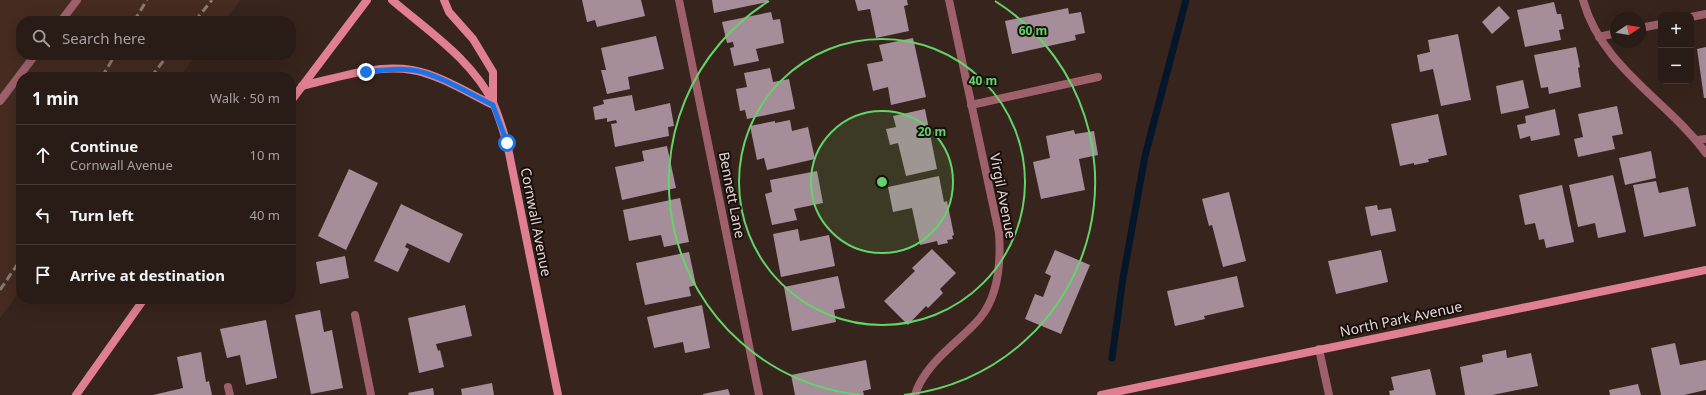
<!DOCTYPE html>
<html lang="en">
<head>
<meta charset="utf-8">
<style>
  body { margin:0; font-family:"Noto Sans",sans-serif; background:#352822; color:#f1f3f6 }
  .controls { position:absolute; right:12px; top:12px; display:grid; overflow:hidden; border-radius:8px; box-shadow:0 4px 16px #0002 }
  .controls button { width:36px; height:36px; display:grid; place-items:center; padding:0; border:0; border-bottom:1px solid #453934; background:#291b15; color:#f1f3f6; font:20px sans-serif }
  .compass { position:absolute; left:1610px; top:12px; width:36px; height:36px; border-radius:50%; background:#291b15; box-shadow:0 4px 16px #0002; rotate:78deg }
  .stop { position:absolute; width:12px; height:12px; margin:-9px; border:3px solid #1a73e8; border-radius:50%; background:#fff }
  .stop.end { background:#1a73e8; border-color:#fff; box-shadow:0 1px 4px #0008 }
  .list { margin:0; padding:0; list-style:none }
  h2 { display:flex; justify-content:space-between; align-items:center; height:52px; margin:0; padding:0 16px; font-size:17px }
  h2 small { font-size:13px; font-weight:400; color:#a5a1a0 }
  .list li { display:grid; grid-template-columns:26px 1fr auto; gap:12px; align-items:center; box-sizing:border-box; height:60px; padding:0 16px; border-top:1px solid #453934 }
  .list b { display:block; font-size:15px; white-space:nowrap }
  .list p { margin:0; font-size:13px; white-space:nowrap; color:#a5a1a0 }
  .list em { font-size:13px; font-style:normal; color:#a5a1a0 }
  .icon { flex:none; width:22px; height:22px; fill:none; stroke:currentColor; stroke-width:2; stroke-linecap:round; stroke-linejoin:round }
  .map { position:relative; flex:none; width:1706px; height:395px; overflow:hidden }
  .search { position:absolute; background:#291b15; box-shadow:0 4px 16px #0002; left:16px; top:16px; width:280px; height:44px; display:flex; align-items:center; gap:10px; box-sizing:border-box; padding:0 14px; border-radius:16px; color:#a5a1a0; font-size:15px }
  .panel { position:absolute; background:#291b15; box-shadow:0 4px 16px #0002; left:16px; top:72px; width:280px; height:232px; border-radius:16px }
  .map>svg:first-child { display:block }
  .built { fill:#452b21 }
  .lines { fill:none; stroke-linecap:round; stroke-linejoin:round }
  .stream { stroke:#04172a; stroke-width:7 }
  .building { fill:#a58e99 }
  .lane { stroke:#9e616c; stroke-width:8 }
  .street { stroke:#9e616c; stroke-width:8 }
  .secondary { stroke:#e07f91; stroke-width:8 }
  .rail { stroke:#897973; stroke-width:3; stroke-dasharray:8 4; stroke-linecap:butt }
  .route { stroke:#1a73e8; stroke-width:5 }
  .ring { fill:none; stroke:#62d469; stroke-width:2 }
  .labels { text-anchor:middle; stroke-width:4; stroke-linejoin:round; paint-order:stroke }
  .street-label { font-size:14px; fill:#e5d8d3; stroke:#180f0c }
  .centre { fill:#62d469; stroke:#180f0c; stroke-width:2 }
  .ring-label { font-size:12px; text-anchor:middle; font-weight:bold; fill:#62d469; stroke:#180f0c; stroke-width:4; stroke-linejoin:round; paint-order:stroke }
</style>
</head>
<body>
<div class="map">
<svg width="1706" height="395" viewBox="0 0 1706 395">
  <rect width="100%" height="100%" fill="#37241c"/>
  <path class="built" d="M0,0H241L224,21H21V55H196L179,77H21V289L0,318Z"/>
  <g class="lines">
    <path class="stream" d="M1112,358L1123,278L1145,156L1186,0"/>
  </g>
  <g class="building">
    <path d="M582,0H641L645,16L597,27L595,20L587,22Z"/>
    <path d="M712,0H768V2L714,13Z"/>
    <path d="M855,0H907L908,5L904,6L909,31L876,38L870,9L858,11Z"/>
    <path d="M1554,2L1557,14H1561L1564,29L1559,30L1561,40L1525,47L1517,10Z"/>
    <path d="M1499,6L1510,18L1492,34L1482,22Z"/>
    <path d="M1068,8L1069,14L1081,12L1085,33L1075,35L1076,40L1012,54L1005,21Z"/>
    <path d="M771,12L773,20L780,19L784,43L756,49L759,61L734,66L730,48L734,47L733,42L727,43L722,22Z"/>
    <path d="M1458,34L1471,100L1441,106L1433,69L1420,72L1417,55L1430,52L1428,40Z"/>
    <path d="M656,36L664,69L628,77L630,89L607,94L601,70H606L601,48Z"/>
    <path d="M913,38L926,97L891,105L888,87L873,91L867,64L883,61L879,45Z"/>
    <path d="M1576,47L1580,67L1578,68L1581,87L1549,94L1548,87L1541,88L1534,55Z"/>
    <path d="M1706,47V98H1704L1697,49Z"/>
    <path d="M770,68L773,82L789,79L795,109L747,119L745,110L740,111L736,89L747,87L744,73Z"/>
    <path d="M1523,80L1529,108L1501,114L1496,86Z"/>
    <path d="M632,95L635,111L670,103L674,126L668,127L669,136L615,147L611,124L617,123L616,120L607,122V118L595,120L593,107L604,104L603,100Z"/>
    <path d="M1617,106L1623,134L1612,136L1615,149L1578,157L1574,139L1583,137L1578,114Z"/>
    <path d="M925,109L937,169L906,176L898,143L890,145L886,129L896,127L893,116Z"/>
    <path d="M1555,109L1560,135L1531,141L1530,136L1520,139L1517,125L1526,123L1525,116Z"/>
    <path d="M1438,114L1447,155L1428,159L1429,162L1414,165V163L1400,166L1391,124Z"/>
    <path d="M790,120L792,131L808,127L815,159L767,170L764,158L757,160L750,126L775,121V123Z"/>
    <path d="M1074,130L1075,134L1094,131L1098,155L1079,159L1085,190L1041,199L1033,162L1050,158L1046,136Z"/>
    <path d="M667,146L676,188L622,200L615,167L644,161L642,151Z"/>
    <path d="M1651,151L1656,178L1625,185L1619,158Z"/>
    <path d="M349,169L378,183L346,250L318,236Z"/>
    <path d="M817,171L823,203L794,209L797,220L772,225L765,194L772,192L770,180Z"/>
    <path d="M1613,175L1626,232L1598,238L1595,223L1578,227L1569,185Z"/>
    <path d="M939,176L944,202L947,201L954,235L952,236L953,239L947,240L948,243L938,245L937,241L920,245L912,208L893,212L888,187Z"/>
    <path d="M1656,181L1659,193L1688,187L1696,226L1644,237L1633,185Z"/>
    <path d="M1562,185L1574,242L1546,248L1544,239L1539,240L1535,223L1525,225L1519,195Z"/>
    <path d="M1229,192L1246,261L1223,267L1212,225L1209,226L1202,199Z"/>
    <path d="M680,198L689,242L664,247L661,235L629,241L623,210Z"/>
    <path d="M401,204L463,234L449,263L407,243L405,247L409,249L398,272L374,261Z"/>
    <path d="M1377,205L1378,210L1391,208L1396,231L1371,236L1365,207Z"/>
    <path d="M798,229L800,241L829,235L835,266L781,277L773,234Z"/>
    <path d="M932,249L956,273L940,289L943,293L928,308L926,306L908,325L884,301L915,271L912,268Z"/>
    <path d="M1055,250L1090,265L1061,334L1025,319L1035,294L1043,297L1051,276L1045,273Z"/>
    <path d="M1381,250L1388,282L1336,294L1328,261Z"/>
    <path d="M689,252L696,285L689,287L691,296L645,305L636,263Z"/>
    <path d="M345,256L349,278L320,284L316,262Z"/>
    <path d="M838,276L845,308L834,310L836,322L792,331L784,287Z"/>
    <path d="M1237,276L1244,307L1204,316L1205,319L1175,326L1167,291Z"/>
    <path d="M465,305L472,336L436,344L438,351L440,350L444,367L419,373L408,318Z"/>
    <path d="M702,305L710,348L685,353L683,342L654,348L647,317Z"/>
    <path d="M320,310L324,332L332,330L343,388L311,394L295,315Z"/>
    <path d="M266,320L277,378L246,385L240,355L227,358L220,329Z"/>
    <path d="M1675,343L1680,365L1706,360V390L1684,395H1661L1651,348Z"/>
    <path d="M1506,350L1507,358L1531,353L1538,386L1492,395H1465L1460,367L1483,362L1482,355Z"/>
    <path d="M201,352L206,382L209,381L212,395H153L183,388L177,357Z"/>
    <path d="M866,360L871,389L863,391L864,395H795L791,375Z"/>
    <path d="M1430,369L1436,395H1390L1389,391L1394,390L1391,377Z"/>
    <path d="M492,383L494,395H462L461,389Z"/>
    <path d="M1638,384L1641,395H1610L1609,390Z"/>
    <path d="M433,388L434,395H409L408,393Z"/>
    <path d="M728,389L730,395H703V394Z"/>
  </g>
  <g class="lines">
    <g class="lane">
      <path d="M61,21L77,0"/>
      <path d="M0,101L35,55"/>
      <path d="M1697,140L1706,139"/>
    </g>
    <g class="street">
      <path d="M679,0L759,395"/>
      <path d="M1583,0C1602,68 1666,99 1706,153"/>
      <path d="M1691,17L1706,14"/>
      <path d="M1640,28L1661,24"/>
      <path d="M1599,37L1616,33"/>
      <path d="M971,105L1098,77"/>
      <path d="M355,315L371,395"/>
      <path d="M1319,349L1329,395"/>
      <path d="M228,387L230,395"/>
      <path d="M915,395C920,378 934,362 947,350C957,340 970,330 980,318C999,295 1001,262 999,233L949,0"/>
    </g>
    <g class="secondary">
      <path d="M392,0C428,31 474,61 494,105C499,117 503,130 507,143L558,395"/>
      <path d="M444,0L449,12L473,39L493,72V104"/>
      <path d="M302,86C336,78 376,64 412,70C438,74 470,94 493,105"/>
      <path d="M291,101L367,0"/>
      <path d="M76,395L144,299"/>
      <path d="M1101,395L1706,270"/>
    </g>
    <g class="rail">
      <path d="M134,21L147,0"/>
      <path d="M195,21L212,0"/>
      <path d="M102,77L115,55"/>
      <path d="M151,77L168,55"/>
      <path d="M0,290L21,259"/>
    </g>
  </g>
  <g class="lines">
    <path class="route" d="M366,72C381,70 396,68 412,70C436,73 470,94 493,105L507,143"/>
  </g>
  <circle cx="882" cy="182" r="71" fill="#62d469" fill-opacity=".12"/>
  <g class="ring">
    <circle cx="882" cy="182" r="71"/>
    <circle cx="882" cy="182" r="143"/>
    <path d="M860 395A214 214 0 0 1 769 1M995 1A214 214 0 0 1 904 395"/>
  </g>
  <g class="labels">
    <g class="street-label">
      <text transform="translate(732 195) rotate(79)" y="5">Bennett Lane</text>
      <text transform="translate(1003 196) rotate(79)" y="5">Virgil Avenue</text>
      <text transform="translate(536 222) rotate(79)" y="5">Cornwall Avenue</text>
      <text transform="translate(1401 319) rotate(-12)" y="5">North Park Avenue</text>
    </g>
  </g>
  <circle cx="882" cy="182" r="6" class="centre"/>
  <g class="ring-label">
    <text x="1033" y="35">60 m</text>
    <text x="983" y="85">40 m</text>
    <text x="932" y="136">20 m</text>
  </g>
</svg>
<div class="controls">
<button>+</button>
<button>−</button>
</div>
<svg class="compass" viewBox="-18 -18 36 36"><path d="M0-13l5 13h-10z" fill="#e53935"/><path d="M0 13l5-13h-10z" fill="#a5a1a0"/></svg>
<div class="stop" style="left:507px;top:143px"></div>
<div class="stop end" style="left:366px;top:72px"></div>
<div class="search"><svg class="icon" aria-label="search" viewBox="0 0 24 24"><circle cx="10" cy="10" r="6"/><path d="M15 15l6 6"/></svg>Search here</div>
<section class="panel">
<h2>1 min<small>Walk · 50 m</small></h2>
<ul class="list">
<li><svg class="icon" aria-label="ahead" viewBox="0 0 24 24"><path d="M12 20V5M6 11l6-6 6 6"/></svg><div><b>Continue</b><p>Cornwall Avenue</p></div><em>10 m</em></li>
<li><svg class="icon" aria-label="left" viewBox="0 0 24 24"><path d="M17 20v-9H6M10 6l-5 5 5 5"/></svg><div><b>Turn left</b></div><em>40 m</em></li>
<li><svg class="icon" aria-label="arrive" viewBox="0 0 24 24"><path d="M6 21V4h12l-3 4 3 4H6"/></svg><div><b>Arrive at destination</b></div></li>
</ul>
</section>
</div>
</body>
</html>
